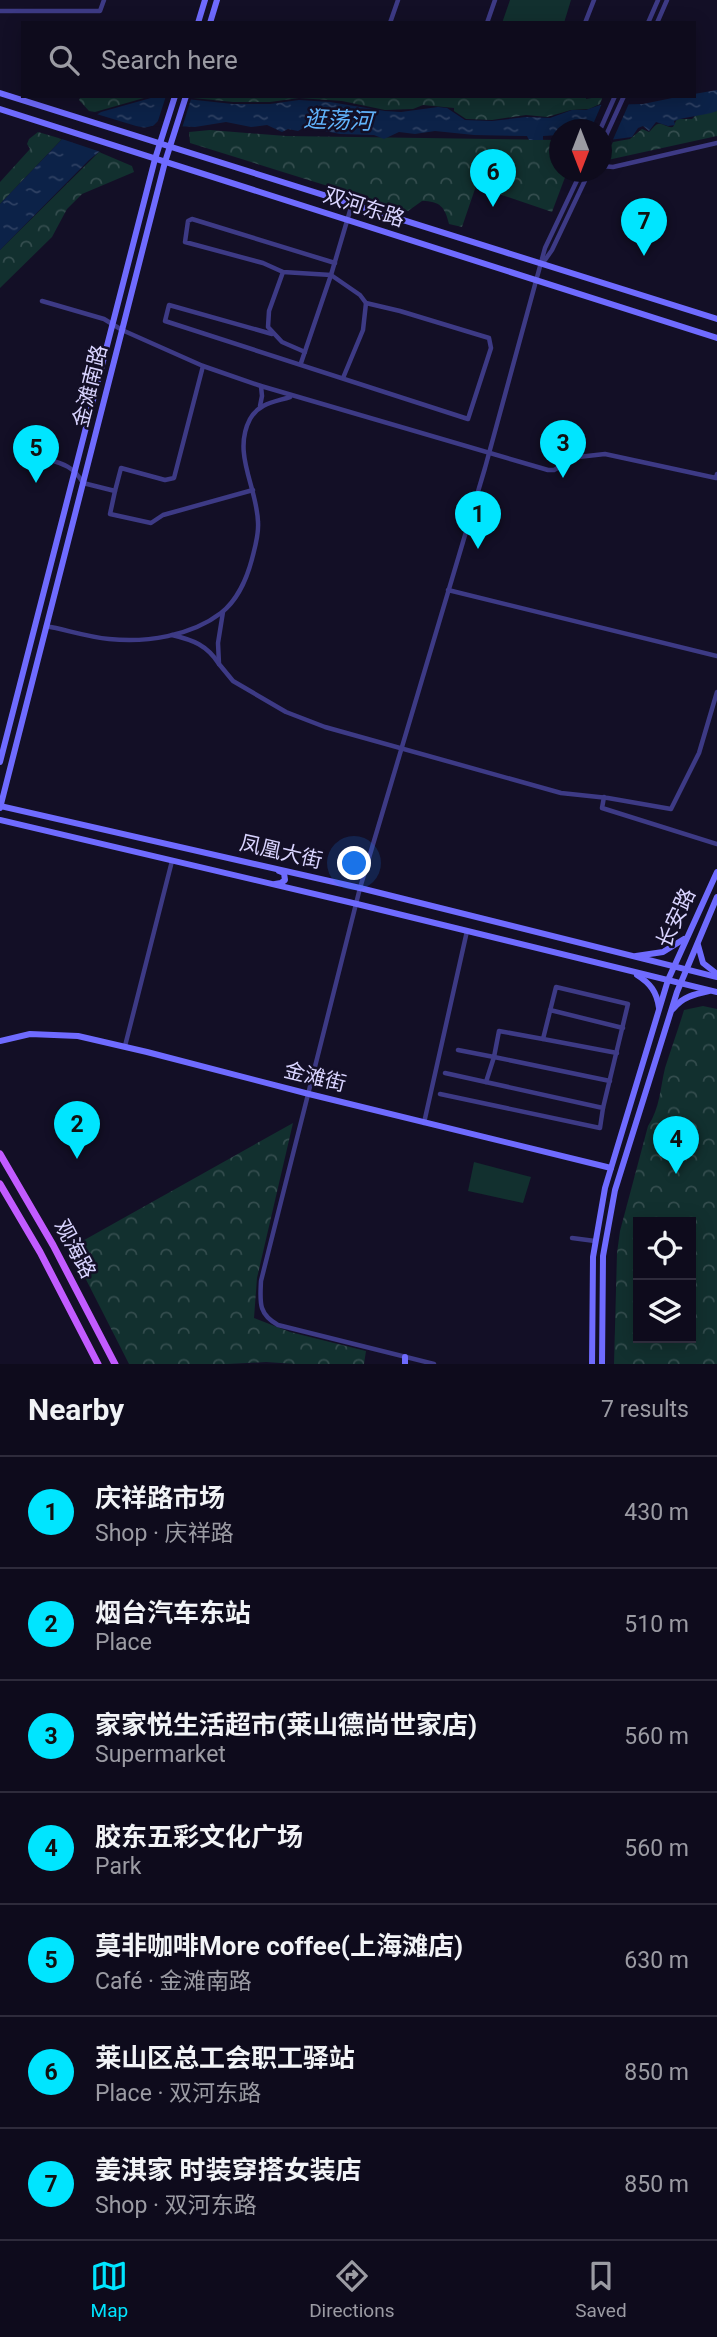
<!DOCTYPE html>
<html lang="en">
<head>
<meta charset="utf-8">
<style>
  body { margin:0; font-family:Roboto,"Noto Sans SC",sans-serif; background:#171425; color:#f1f3f6 }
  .controls { position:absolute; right:21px; bottom:21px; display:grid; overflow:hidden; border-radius:0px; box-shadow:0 4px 18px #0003 }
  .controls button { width:63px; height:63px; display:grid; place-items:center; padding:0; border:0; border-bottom:2px solid #2e2b3b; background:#0e0b1c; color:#f1f3f6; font:35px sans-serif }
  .compass { position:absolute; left:549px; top:119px; width:63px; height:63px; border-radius:50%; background:#0e0b1c; box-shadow:0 4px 18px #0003; rotate:180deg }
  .you { position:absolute; left:355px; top:864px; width:24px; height:24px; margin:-18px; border:5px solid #fff; border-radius:50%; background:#1a73e8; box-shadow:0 0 0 10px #1a73e833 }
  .badge { display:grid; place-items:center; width:46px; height:46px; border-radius:50%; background:#00e5ff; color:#111; font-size:23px; font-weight:700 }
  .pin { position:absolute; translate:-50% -58px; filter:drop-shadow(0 2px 4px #0008) }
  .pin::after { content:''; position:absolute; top:37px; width:24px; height:21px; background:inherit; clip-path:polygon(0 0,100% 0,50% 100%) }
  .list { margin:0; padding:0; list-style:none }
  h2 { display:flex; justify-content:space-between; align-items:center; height:91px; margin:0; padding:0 28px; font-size:30px }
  h2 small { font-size:23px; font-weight:400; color:#9b9ba3 }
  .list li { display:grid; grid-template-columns:46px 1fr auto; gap:21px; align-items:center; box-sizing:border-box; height:112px; padding:0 28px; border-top:2px solid #2e2b3b }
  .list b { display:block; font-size:26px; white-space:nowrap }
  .list p { margin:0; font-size:23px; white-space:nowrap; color:#9b9ba3 }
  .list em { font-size:23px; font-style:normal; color:#9b9ba3 }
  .icon { flex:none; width:38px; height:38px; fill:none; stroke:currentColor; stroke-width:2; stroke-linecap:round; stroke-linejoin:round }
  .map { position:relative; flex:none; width:717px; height:1364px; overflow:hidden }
  .search { position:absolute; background:#0e0b1c; box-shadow:0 4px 18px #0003; left:21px; right:21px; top:21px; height:77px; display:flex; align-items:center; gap:18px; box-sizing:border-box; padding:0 24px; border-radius:0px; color:#9b9ba3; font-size:26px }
  .sheet { height:875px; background:#0e0b1c }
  nav { display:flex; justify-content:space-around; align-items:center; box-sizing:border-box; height:98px; border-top:2px solid #2e2b3b; background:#0e0b1c; font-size:19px; color:#9b9ba3 }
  nav a { display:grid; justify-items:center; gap:4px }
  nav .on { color:#00e5ff }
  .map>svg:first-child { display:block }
  .grass { fill:#12302f }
  .forest { fill:url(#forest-crowns); fill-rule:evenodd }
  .water { fill:url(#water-ripples) }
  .pier { fill:#130f26 }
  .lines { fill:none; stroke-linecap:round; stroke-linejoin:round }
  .street { stroke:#3d3a85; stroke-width:4.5 }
  .secondary { stroke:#6f6bff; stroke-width:6 }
  .primary { stroke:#c25bff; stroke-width:7 }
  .labels { text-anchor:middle; stroke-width:5; stroke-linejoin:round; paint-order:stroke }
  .street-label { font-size:21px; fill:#d9d4ff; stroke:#130f26 }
  .water-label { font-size:23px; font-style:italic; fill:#62b6ff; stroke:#130f26 }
</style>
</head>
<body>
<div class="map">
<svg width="717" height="1364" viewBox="0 0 717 1364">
  <defs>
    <pattern id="forest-crowns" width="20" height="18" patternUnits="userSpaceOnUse" patternTransform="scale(1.75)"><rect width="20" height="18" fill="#12302f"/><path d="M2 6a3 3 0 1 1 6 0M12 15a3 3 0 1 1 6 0" fill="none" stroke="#344d4e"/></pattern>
    <pattern id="water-ripples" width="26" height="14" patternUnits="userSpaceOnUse" patternTransform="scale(1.75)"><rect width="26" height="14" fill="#0c2248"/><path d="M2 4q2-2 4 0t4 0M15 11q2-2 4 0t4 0" fill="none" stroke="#2f4163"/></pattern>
  </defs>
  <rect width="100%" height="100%" fill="#130f26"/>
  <g class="grass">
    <path d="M510,0H571L564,23H502Z"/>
    <path d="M474,1162L531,1177L523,1203L468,1191Z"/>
  </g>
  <g class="forest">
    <path d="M81,96H151L95,112L89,111L79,100Z"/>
    <path d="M194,96H586V99L603,96L600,104L589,109L571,110L547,117L526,115L492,120L466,119L454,111V108L423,105L413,109L385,110L342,101L299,98L270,102H233L193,98Z"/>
    <path d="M717,111V136L603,161L613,142L630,139L642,129L649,132C652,130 654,125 658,124C663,123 667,128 673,127L677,119H692L697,114Z"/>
    <path d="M210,130L286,136L559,140L560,172H567L552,212L476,186L462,227L449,224C445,207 440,201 422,201L408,211L190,143L189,132Z"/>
    <path d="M38,132L62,139L0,204V182L30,149L27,144L29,139Z"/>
    <path d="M99,152L132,166L134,172L82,194L67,209L52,237L0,288V250Z"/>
    <path d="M703,1006L717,1009V1364H614L617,1253L620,1231L648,1126C660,1108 660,1089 665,1068C671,1049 678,1030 684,1010ZM638,1222H691V1338H638Z"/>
    <path d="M293,1123L257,1278L254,1318L290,1332L366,1351L364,1364H295L266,1362L228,1364H129L70,1248Z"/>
  </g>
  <path class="water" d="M717,90V111C703,116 688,116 674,121L675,125L668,126L656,122L649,131L643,126L638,128L632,137L602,141V130H560L559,135L543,136V140H529L527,136L474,135L435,131L415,134L399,132L384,139L374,135L340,134L305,127L298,131L288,129L282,132L267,125L251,127L226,122L195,127L157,125L129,131L116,138L89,160L0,250V204L69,132L101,112L158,96L233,104H270L299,100L330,102L385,111L401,112L438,107L447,108L465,120L492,121L526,117L550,118L572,110H586L600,105L643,104L682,96H694V94Z"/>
  <g class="pier">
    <path d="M166,96L191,99L182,128L153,126L150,130L130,135L118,141L104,153L59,138L93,113L136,126L146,128L153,126L158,121Z"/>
    <path d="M603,101H630L611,144H602V130L591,129Z"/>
  </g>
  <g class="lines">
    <g class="street">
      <path d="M0,11H100L104,0"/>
      <path d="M390,23L398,0"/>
      <path d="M487,23L495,0"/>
      <path d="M585,23L594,0"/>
      <path d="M648,23L658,0"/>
      <path d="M657,23L667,0"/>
      <path d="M600,130L615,96"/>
      <path d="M602,144L624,96"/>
      <path d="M602,166L613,167L717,143"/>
      <path d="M545,260L552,250L589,172"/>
      <path d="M283,272L269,311L268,327L282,342L305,352"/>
      <path d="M42,301L104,319L122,330L203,366L261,386L548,470H554L578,457L605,454L716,478L717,474"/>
      <path d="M272,334L169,305L165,321L468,419L491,348L489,338L400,311L366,303L360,295L331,275L283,272L263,263L185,242L188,221L192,219L335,263"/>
      <path d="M301,363L331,275L352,204"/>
      <path d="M343,378L363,330L366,303"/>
      <path d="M260,406L262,396L261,386"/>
      <path d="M47,459C64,464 74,467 83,483L115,491L121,468L165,480L174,478L203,366"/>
      <path d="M115,491L110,514L151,523L163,515L253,490"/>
      <path d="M448,590L717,656"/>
      <path d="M223,612L218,643L219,664L233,681L286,712L325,727L561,793L608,798L671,809L699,753L717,692"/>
      <path d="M46,626C67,630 88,637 109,639C146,643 191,636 221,613C237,601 247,578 252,559C255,547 259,535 258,522C257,487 232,453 250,419C259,403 275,402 290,397"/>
      <path d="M172,635C193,640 207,645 219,664"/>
      <path d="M604,797L602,808L717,844"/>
      <path d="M550,1010L623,1028"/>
      <path d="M543,1039L617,1053"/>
      <path d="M125,1046L172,861"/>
      <path d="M458,1050L494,1057L499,1031L543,1039L556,987L628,1004L603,1108"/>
      <path d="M486,1082L494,1057L610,1081"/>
      <path d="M440,1094L600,1128L603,1108L445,1073"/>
      <path d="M424,1123L467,931"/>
      <path d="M572,1238L595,1241"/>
      <path d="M434,1364L278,1325C258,1314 260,1302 261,1281L360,888L485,468L545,248L581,172"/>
    </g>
    <g class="secondary">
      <path d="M198,23L205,0"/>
      <path d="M210,23L217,0"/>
      <path d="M0,93L717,319"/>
      <path d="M0,109L717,338"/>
      <path d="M0,762L155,159L175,96"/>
      <path d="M0,806L360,888L717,977"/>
      <path d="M0,808L165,162L186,96"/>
      <path d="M0,820L357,904L717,992"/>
      <path d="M275,884L281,883L285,880L284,873L279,871"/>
      <path d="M698,945L703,963L717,974"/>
      <path d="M636,956L663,952L684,939"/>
      <path d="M637,975C650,983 657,992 659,1008"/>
      <path d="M673,1009C682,997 695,994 709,991"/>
      <path d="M0,1041L30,1034L78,1036L147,1052L309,1094L611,1168"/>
      <path d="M405,1364V1357"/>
      <path d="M592,1364L593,1257L605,1188L668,980L717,872"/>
      <path d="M602,1364L603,1256L615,1190L677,992L717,897"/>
    </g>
    <g class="primary">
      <path d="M0,1154L53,1245L115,1364"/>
      <path d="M0,1184L40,1252L98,1364"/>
    </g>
  </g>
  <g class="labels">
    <g class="street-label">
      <text transform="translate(364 207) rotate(18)" y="7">双河东路</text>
      <text transform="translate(90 386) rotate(-76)" y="7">金滩南路</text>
      <text transform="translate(281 852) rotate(13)" y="7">凤凰大街</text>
      <text transform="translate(676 918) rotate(-65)" y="7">长安路</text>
      <text transform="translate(315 1077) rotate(14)" y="7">金滩街</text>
      <text transform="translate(75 1249) rotate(62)" y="7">观海路</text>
    </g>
    <g class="water-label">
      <text transform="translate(338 120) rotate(2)" y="8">逛荡河</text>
    </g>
  </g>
</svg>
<div class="controls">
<button><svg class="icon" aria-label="locate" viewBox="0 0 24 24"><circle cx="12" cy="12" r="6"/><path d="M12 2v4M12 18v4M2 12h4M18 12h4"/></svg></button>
<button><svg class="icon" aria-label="layers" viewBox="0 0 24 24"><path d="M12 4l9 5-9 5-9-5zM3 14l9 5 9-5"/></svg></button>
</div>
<svg class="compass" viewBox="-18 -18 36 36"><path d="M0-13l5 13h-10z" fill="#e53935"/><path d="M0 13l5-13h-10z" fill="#9b9ba3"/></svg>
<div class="you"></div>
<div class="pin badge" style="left:478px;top:549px">1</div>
<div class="pin badge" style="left:77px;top:1159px">2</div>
<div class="pin badge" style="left:563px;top:478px">3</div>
<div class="pin badge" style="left:676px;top:1174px">4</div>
<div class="pin badge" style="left:36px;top:483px">5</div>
<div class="pin badge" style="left:493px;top:207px">6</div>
<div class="pin badge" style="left:644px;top:256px">7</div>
<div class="search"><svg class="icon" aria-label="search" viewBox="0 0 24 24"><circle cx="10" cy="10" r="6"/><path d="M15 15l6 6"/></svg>Search here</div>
</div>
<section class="sheet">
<h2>Nearby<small>7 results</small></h2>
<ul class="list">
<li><span class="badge">1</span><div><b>庆祥路市场</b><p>Shop · 庆祥路</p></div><em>430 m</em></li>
<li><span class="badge">2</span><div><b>烟台汽车东站</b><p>Place</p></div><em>510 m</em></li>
<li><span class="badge">3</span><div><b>家家悦生活超市(莱山德尚世家店)</b><p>Supermarket</p></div><em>560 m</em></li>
<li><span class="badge">4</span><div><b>胶东五彩文化广场</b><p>Park</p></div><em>560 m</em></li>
<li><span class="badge">5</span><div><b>莫非咖啡More coffee(上海滩店)</b><p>Café · 金滩南路</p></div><em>630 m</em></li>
<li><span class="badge">6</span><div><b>莱山区总工会职工驿站</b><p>Place · 双河东路</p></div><em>850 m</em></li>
<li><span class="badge">7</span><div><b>姜淇家 时装穿搭女装店</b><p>Shop · 双河东路</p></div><em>850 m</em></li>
</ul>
</section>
<nav>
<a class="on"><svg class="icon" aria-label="map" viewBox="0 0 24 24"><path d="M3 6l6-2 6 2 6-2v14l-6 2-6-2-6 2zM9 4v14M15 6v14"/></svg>Map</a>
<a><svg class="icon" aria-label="directions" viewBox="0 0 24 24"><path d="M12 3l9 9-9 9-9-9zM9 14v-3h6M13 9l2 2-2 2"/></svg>Directions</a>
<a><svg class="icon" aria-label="saved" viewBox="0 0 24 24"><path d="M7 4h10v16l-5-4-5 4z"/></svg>Saved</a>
</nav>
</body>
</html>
